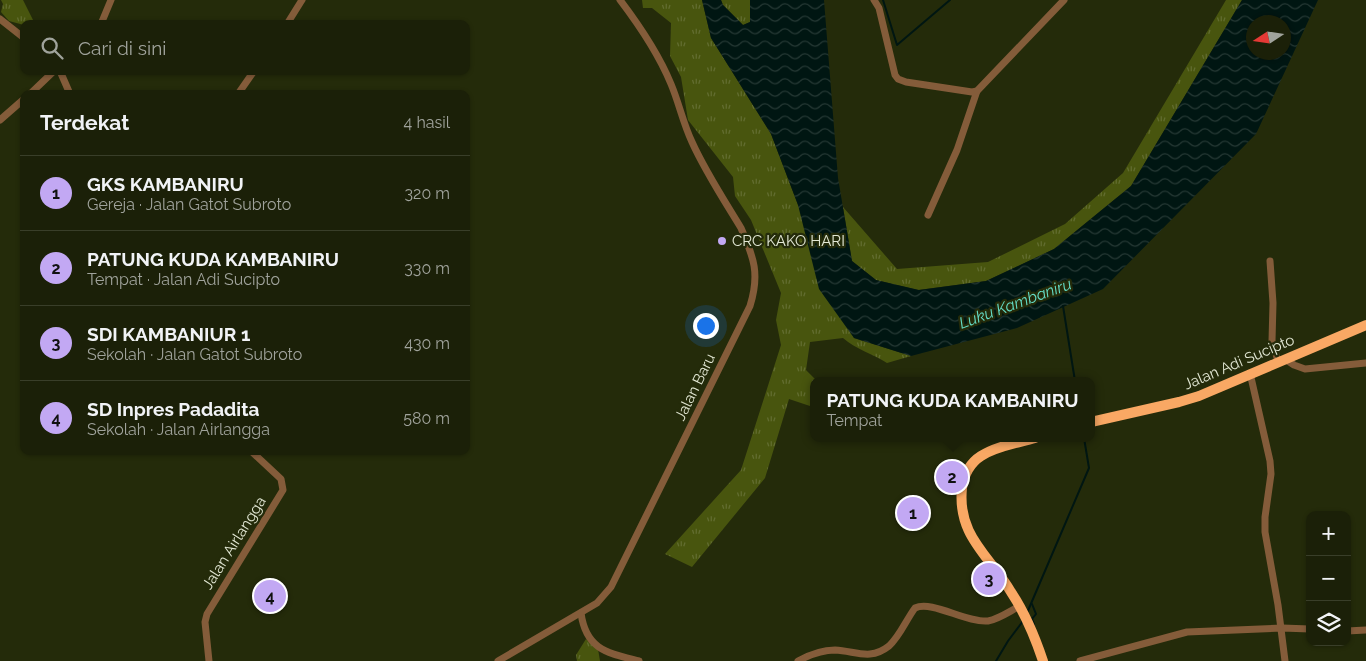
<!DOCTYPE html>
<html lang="id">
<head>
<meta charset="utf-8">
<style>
  body { margin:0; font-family:Raleway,sans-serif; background:#242812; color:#f1f3f6 }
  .controls { position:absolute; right:15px; bottom:15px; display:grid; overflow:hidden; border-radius:10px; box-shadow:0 1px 4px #0004 }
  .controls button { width:45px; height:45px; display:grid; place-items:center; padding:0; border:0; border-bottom:1px solid #393e29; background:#1b2008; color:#f1f3f6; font:25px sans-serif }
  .compass { position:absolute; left:1246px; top:15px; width:45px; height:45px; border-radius:50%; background:#1b2008; box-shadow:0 1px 4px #0004; rotate:258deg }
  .you { position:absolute; left:705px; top:325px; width:18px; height:18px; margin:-12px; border:4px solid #fff; border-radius:50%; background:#1a73e8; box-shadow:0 0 0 8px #1a73e833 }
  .badge { display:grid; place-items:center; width:32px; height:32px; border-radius:50%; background:#c2a8f3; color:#111; font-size:16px; font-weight:700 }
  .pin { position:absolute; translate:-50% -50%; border:2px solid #fff; box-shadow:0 1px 5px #0006 }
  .popup { position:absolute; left:810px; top:377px; width:285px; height:65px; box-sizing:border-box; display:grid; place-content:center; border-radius:10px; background:#1b2008; filter:drop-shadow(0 1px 4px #0005); font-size:16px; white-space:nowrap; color:#a0a39c }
  .popup b { font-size:19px; color:#f1f3f6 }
  .popup::after { content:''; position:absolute; left:50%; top:100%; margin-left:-10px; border:10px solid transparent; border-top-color:#1b2008 }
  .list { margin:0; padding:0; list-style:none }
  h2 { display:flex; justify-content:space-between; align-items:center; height:65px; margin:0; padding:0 20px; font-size:21px }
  h2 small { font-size:16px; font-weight:400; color:#a0a39c }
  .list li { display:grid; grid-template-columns:32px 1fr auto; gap:15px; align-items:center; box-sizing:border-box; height:75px; padding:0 20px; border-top:1px solid #393e29 }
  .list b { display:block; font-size:19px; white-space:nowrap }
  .list p { margin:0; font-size:16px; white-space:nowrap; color:#a0a39c }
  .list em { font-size:16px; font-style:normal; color:#a0a39c }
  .icon { flex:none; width:28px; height:28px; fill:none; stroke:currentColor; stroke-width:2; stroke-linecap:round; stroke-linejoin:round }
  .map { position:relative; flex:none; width:1366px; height:661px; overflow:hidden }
  .search { position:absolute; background:#1b2008; box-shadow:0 1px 4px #0004; left:20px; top:20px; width:450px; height:55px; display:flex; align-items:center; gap:12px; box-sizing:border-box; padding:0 18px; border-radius:10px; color:#a0a39c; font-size:19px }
  .panel { position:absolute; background:#1b2008; box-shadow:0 1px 4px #0004; left:20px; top:90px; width:450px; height:365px; border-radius:10px }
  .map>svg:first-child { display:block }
  .grass { fill:url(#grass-tufts) }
  .water { fill:url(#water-waves); fill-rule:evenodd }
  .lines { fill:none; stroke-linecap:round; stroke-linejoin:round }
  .stream { stroke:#001612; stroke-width:2 }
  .minor { stroke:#845c3a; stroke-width:7 }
  .highway { stroke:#f9a864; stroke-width:10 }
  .poi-dot { fill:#c2a8f3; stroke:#242b0a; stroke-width:2 }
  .labels { text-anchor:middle; stroke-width:4.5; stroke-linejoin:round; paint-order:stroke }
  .poi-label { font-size:15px; fill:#e3e8d5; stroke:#242b0a; text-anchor:start }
  .street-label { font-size:15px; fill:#e3e8d5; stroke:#242b0a }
  .water-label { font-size:16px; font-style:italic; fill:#65dec8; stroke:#242b0a }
</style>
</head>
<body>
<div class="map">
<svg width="1366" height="661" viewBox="0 0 1366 661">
  <defs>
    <pattern id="grass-tufts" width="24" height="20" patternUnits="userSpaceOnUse" patternTransform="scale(1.25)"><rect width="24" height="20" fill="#48550e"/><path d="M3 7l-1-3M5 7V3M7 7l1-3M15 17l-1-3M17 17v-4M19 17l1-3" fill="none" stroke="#626d30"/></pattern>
    <pattern id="water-waves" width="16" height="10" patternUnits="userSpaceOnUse" patternTransform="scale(1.25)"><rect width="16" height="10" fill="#001612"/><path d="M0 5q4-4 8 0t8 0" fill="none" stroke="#253834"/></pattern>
  </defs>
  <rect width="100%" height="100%" fill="#242b0a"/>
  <g class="grass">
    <path d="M1,0H23L33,20L55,24L24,25L9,21L1,12L3,4Z"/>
    <path d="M642,0H702L711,38L771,134L798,205L854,338L911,356L887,363C873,354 855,349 843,338L810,342L806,370L817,381H813V397L810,406L789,399L765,478L692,567L665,554L741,470L781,345L776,320L781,293L751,220L735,196L733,177L688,120L681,77L670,56L671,23L652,8H643Z"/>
    <path d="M721,0H750V22L743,25L723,5Z"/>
    <path d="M1226,0H1242L1131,186L1054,249L986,281L918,290L876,280L852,261L843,207L897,269L988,262L1065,224L1123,173Z"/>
    <path d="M586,639L598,649L600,661H577L576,655Z"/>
  </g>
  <path class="water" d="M702,0H721L723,5L743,25L750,22V0H824L838,178L852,261L876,280L919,290L986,281L1054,249L1131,186L1242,0H1318L1256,134L1103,289L1017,328L911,356L854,338L819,289L798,205L771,134L711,38ZM1254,22H1284V52H1254Z"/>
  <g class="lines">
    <g class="stream">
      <path d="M883,0L897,45L950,0"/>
      <path d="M1063,306L1075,381"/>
      <path d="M1032,604L1036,614L1032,619L1034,624"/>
      <path d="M1027,613L1089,468L1084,438"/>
      <path d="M996,661L1008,641L1023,621"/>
    </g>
    <g class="minor">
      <path d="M874,0L879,8L895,75L898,79L906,82L972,92L977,91L1064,0"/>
      <path d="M0,19L24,38"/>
      <path d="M101,24L111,0"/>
      <path d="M287,24L302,0"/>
      <path d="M60,71L70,94"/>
      <path d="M30,94L54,71"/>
      <path d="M238,94L254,71"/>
      <path d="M0,120L24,99"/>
      <path d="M928,215L957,150L977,91"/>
      <path d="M1270,261L1273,303L1272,341L1278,361"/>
      <path d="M1285,359L1294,365L1305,369L1366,363"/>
      <path d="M1250,373L1270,461L1271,474L1265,517V532L1278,605L1285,661"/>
      <path d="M581,613C586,650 608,653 639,661"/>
      <path d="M1347,631L1366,630"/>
      <path d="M209,661L205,622L207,614L283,490L281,479L251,451"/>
      <path d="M498,661L597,603L611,587L750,306C760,274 754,258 741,228C724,200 705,171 692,142C683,123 679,103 671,84C659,55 639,25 620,0"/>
      <path d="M798,661C809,655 822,650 835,650C856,651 870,661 889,646C900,636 906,620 915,608C932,600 966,623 988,621C999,619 1010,611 1020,606"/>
      <path d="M1080,661L1187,632L1282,628L1310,629"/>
    </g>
    <g class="highway">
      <path d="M1091,422L1179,402L1199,396L1366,325"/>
      <path d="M1035,438C1018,443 996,446 981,456C970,463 964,475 962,488C957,536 989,555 1011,592C1025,613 1035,637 1043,661"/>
    </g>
  </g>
  <circle class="poi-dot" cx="722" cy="241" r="5"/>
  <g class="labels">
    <g class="poi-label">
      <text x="732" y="246">CRC KAKO HARI</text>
    </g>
    <g class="street-label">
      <text transform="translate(1239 362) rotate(-23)" y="5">Jalan Adi Sucipto</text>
      <text transform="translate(695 387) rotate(-64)" y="5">Jalan Baru</text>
      <text transform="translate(234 543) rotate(-58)" y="5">Jalan Airlangga</text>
    </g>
    <g class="water-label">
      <text transform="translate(1015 303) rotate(-20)" y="6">Luku Kambaniru</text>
    </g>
  </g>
</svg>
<div class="controls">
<button>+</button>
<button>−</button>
<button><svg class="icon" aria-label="layers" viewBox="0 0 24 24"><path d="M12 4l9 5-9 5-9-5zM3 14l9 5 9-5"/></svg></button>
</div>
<svg class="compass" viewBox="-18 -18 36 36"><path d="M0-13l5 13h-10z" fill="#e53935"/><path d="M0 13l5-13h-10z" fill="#a0a39c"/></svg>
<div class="you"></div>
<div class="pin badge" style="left:913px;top:513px">1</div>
<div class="pin badge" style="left:952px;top:477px">2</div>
<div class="popup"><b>PATUNG KUDA KAMBANIRU</b>Tempat</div>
<div class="pin badge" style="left:989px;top:579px">3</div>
<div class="pin badge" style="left:270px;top:596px">4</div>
<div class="search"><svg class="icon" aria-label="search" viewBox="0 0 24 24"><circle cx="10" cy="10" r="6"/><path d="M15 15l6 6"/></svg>Cari di sini</div>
<section class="panel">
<h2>Terdekat<small>4 hasil</small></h2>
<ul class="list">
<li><span class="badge">1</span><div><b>GKS KAMBANIRU</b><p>Gereja · Jalan Gatot Subroto</p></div><em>320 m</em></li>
<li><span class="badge">2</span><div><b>PATUNG KUDA KAMBANIRU</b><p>Tempat · Jalan Adi Sucipto</p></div><em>330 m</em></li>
<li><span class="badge">3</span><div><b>SDI KAMBANIUR 1</b><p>Sekolah · Jalan Gatot Subroto</p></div><em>430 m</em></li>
<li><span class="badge">4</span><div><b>SD Inpres Padadita</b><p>Sekolah · Jalan Airlangga</p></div><em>580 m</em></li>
</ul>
</section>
</div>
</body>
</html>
